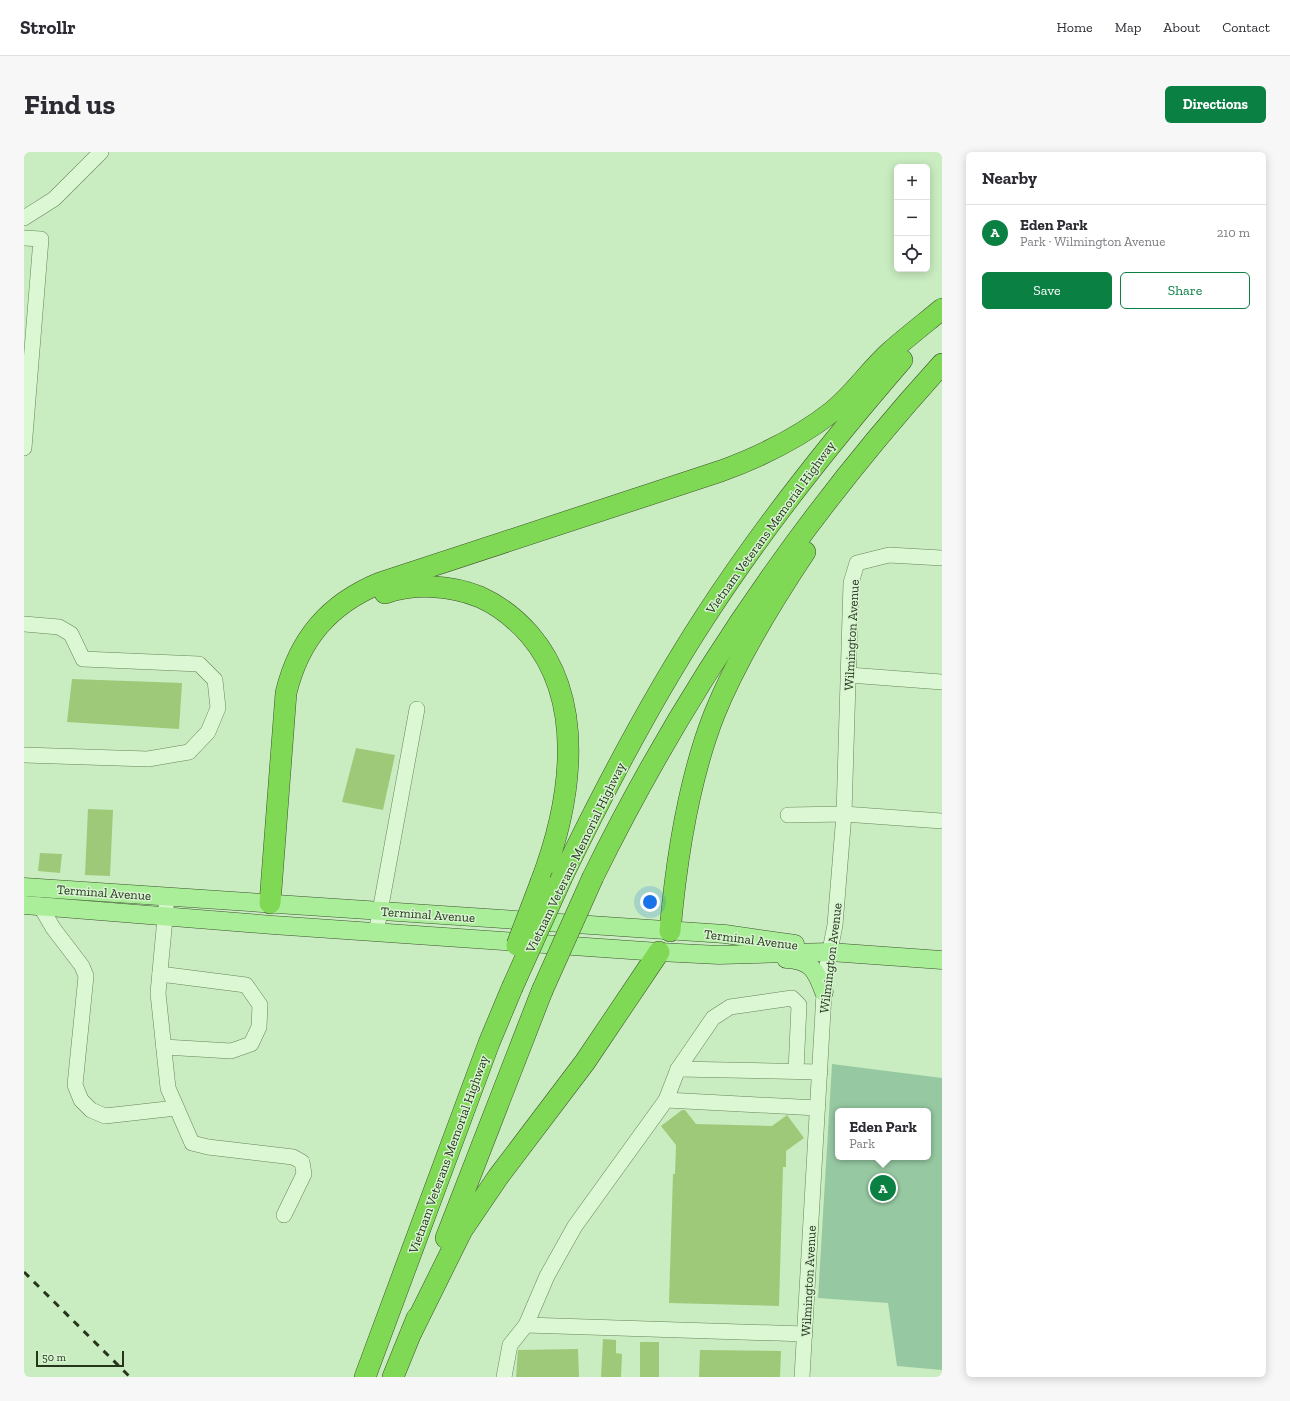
<!DOCTYPE html>
<html lang="en">
<head>
<meta charset="utf-8">
<style>
  body { margin:0; font-family:"Zilla Slab",serif; background:#f7f7f7; color:#2b2b33 }
  .controls { position:absolute; right:12px; top:12px; display:grid; overflow:hidden; border-radius:6px; box-shadow:0 2px 10px #0003 }
  .controls button { width:36px; height:36px; display:grid; place-items:center; padding:0; border:0; border-bottom:1px solid #e1e1e2; background:#fff; color:#2b2b33; font:20px sans-serif }
  .scale { position:absolute; left:12px; bottom:10px; width:88px; box-sizing:border-box; padding-left:4px; border:2px solid #27351d; border-top:0; font-size:11px; line-height:14px; white-space:nowrap; color:#27351d; -webkit-text-stroke:3px #d7f4d0; paint-order:stroke }
  .you { position:absolute; left:626px; top:750px; width:14px; height:14px; margin:-10px; border:3px solid #fff; border-radius:50%; background:#1a73e8; box-shadow:0 0 0 6px #1a73e833 }
  .badge { display:grid; place-items:center; width:26px; height:26px; border-radius:50%; background:#0b8043; color:#fff; font-size:13px; font-weight:700 }
  .pin { position:absolute; translate:-50% -50%; border:2px solid #fff; box-shadow:0 1px 4px #0006 }
  .popup { position:absolute; left:811px; top:956px; width:96px; height:52px; box-sizing:border-box; display:grid; place-content:center; border-radius:6px; background:#fff; filter:drop-shadow(0 1px 3px #0005); font-size:13px; white-space:nowrap; color:#7c7c81 }
  .popup b { font-size:15px; color:#2b2b33 }
  .popup::after { content:''; position:absolute; left:50%; top:100%; margin-left:-8px; border:8px solid transparent; border-top-color:#fff }
  .list { margin:0; padding:0; list-style:none }
  h2 { display:flex; justify-content:space-between; align-items:center; height:52px; margin:0; padding:0 16px; font-size:17px }
  h2 small { font-size:13px; font-weight:400; color:#7c7c81 }
  .list li { display:grid; grid-template-columns:26px 1fr auto; gap:12px; align-items:center; box-sizing:border-box; height:56px; padding:0 16px; border-top:1px solid #e1e1e2 }
  .list b { display:block; font-size:15px; white-space:nowrap }
  .list p { margin:0; font-size:13px; white-space:nowrap; color:#7c7c81 }
  .list em { font-size:13px; font-style:normal; color:#7c7c81 }
  .actions { display:flex; gap:8px; padding:12px 16px }
  .actions a { flex:1; padding:9px 0; border:1px solid #0b8043; border-radius:6px; text-align:center; font-size:14px; color:#0b8043 }
  .actions .main { background:#0b8043; color:#fff }
  .icon { flex:none; width:22px; height:22px; fill:none; stroke:currentColor; stroke-width:2; stroke-linecap:round; stroke-linejoin:round }
  .map { position:relative; flex:none; width:918px; height:1225px; overflow:hidden; border-radius:6px }
  header { display:flex; align-items:center; gap:24px; box-sizing:border-box; height:56px; padding:0 20px; background:#fff; border-bottom:1px solid #e1e1e2 }
  header strong { font-size:19px }
  nav { display:flex; gap:22px; margin-inline-start:auto; font-size:14px }
  .intro { display:flex; align-items:center; justify-content:space-between; box-sizing:border-box; height:96px; padding:0 24px }
  h1 { margin:0; font-size:28px }
  .button { padding:10px 18px; border-radius:6px; background:#0b8043; color:#fff; font-size:14px; font-weight:700 }
  main { display:flex; gap:24px; padding:0 24px }
  aside { flex:1; background:#fff; border-radius:6px; box-shadow:0 2px 10px #0003 }
  .map>svg:first-child { display:block }
  .green { fill:#96c9a2; fill-rule:evenodd }
  .building { fill:#9ec978 }
  .lines { fill:none; stroke-linecap:round; stroke-linejoin:round }
  .minor-casing { stroke:#698559; stroke-width:16 }
  .major-casing { stroke:#3d522e; stroke-width:19 }
  .highway-casing { stroke:#3d522e; stroke-width:22 }
  .minor { stroke:#dbf7d4; stroke-width:15 }
  .major { stroke:#abee9a; stroke-width:18 }
  .highway { stroke:#80d954; stroke-width:21 }
  .rail { stroke:#27351d; stroke-width:3; stroke-dasharray:7 7; stroke-linecap:butt }
  .highway-bridge-casing { stroke:#3d522e; stroke-width:22; stroke-linecap:butt }
  .highway-bridge { stroke:#80d954; stroke-width:21 }
  .labels { text-anchor:middle; stroke-width:3; stroke-linejoin:round; paint-order:stroke }
  .street-label { font-size:13px; fill:#27351d; stroke:#d7f4d0 }
</style>
</head>
<body>
<header>
<strong>Strollr</strong>
<nav><a>Home</a><a>Map</a><a>About</a><a>Contact</a></nav>
</header>
<div class="intro"><h1>Find us</h1><a class="button">Directions</a></div>
<main>
<div class="map">
<svg width="918" height="1225" viewBox="0 0 918 1225">
  <rect width="100%" height="100%" fill="#c9ecc1"/>
  <path class="green" d="M808,912L918,926V1218L873,1214L864,1151L794,1146ZM814,959H904V1005H814Z"/>
  <g class="building">
    <path d="M48,527L158,531L155,577L43,570Z"/>
    <path d="M332,596L371,603L359,658L318,650Z"/>
    <path d="M64,657L89,658L86,724L61,723Z"/>
    <path d="M16,701L38,702L36,721L14,719Z"/>
    <path d="M658,958H661L672,972L748,974L763,963L780,986L762,999V1015H759L755,1154L645,1151L649,1022H651L652,993L637,974Z"/>
    <path d="M579,1187L592,1188V1201L598,1202L597,1225H577Z"/>
    <rect x="616" y="1190" width="19" height="35"/>
    <path d="M554,1197L555,1225H492L494,1198Z"/>
    <path d="M676,1198L757,1199L756,1225H675Z"/>
  </g>
  <g class="lines">
    <g class="minor-casing">
      <g id="minor">
        <path d="M0,66L30,47L77,0"/>
        <path d="M0,86L17,87L0,296"/>
        <path d="M0,472L35,475L47,482L59,507L175,512L191,528L194,556L184,580L165,600L124,607L0,603"/>
        <path d="M825,523L918,530"/>
        <path d="M764,663L820,662L918,669"/>
        <path d="M143,745L134,841L144,936L168,991L184,995L269,1005L278,1010L280,1022L260,1063"/>
        <path d="M17,755L29,776L58,814L62,824L51,933L57,948L67,958L81,964L152,956"/>
        <path d="M352,781L393,557"/>
        <path d="M136,822L222,833L236,853L235,875L227,892L207,899L140,895"/>
        <path d="M654,917L796,920"/>
        <path d="M642,948L654,917L689,866L706,855L768,846L775,853L772,919"/>
        <path d="M781,1182L502,1173L523,1124L551,1074L642,948L793,956"/>
        <path d="M480,1225L486,1193L502,1173"/>
        <path d="M778,1225L801,824L811,773L820,662L827,431L833,411L865,403L918,406"/>
      </g>
    </g>
    <g class="major-casing">
      <g id="major">
        <path d="M0,735L701,782L771,792"/>
        <path d="M0,753L249,773L635,800L695,803L806,800L918,808"/>
        <path d="M762,807C787,808 792,818 800,840"/>
      </g>
    </g>
    <g class="highway-casing">
      <g id="highway">
        <path d="M361,441C390,431 427,433 456,445C476,454 492,467 506,483C564,551 546,654 517,730"/>
        <path d="M538,725C581,636 627,548 681,465C740,374 807,290 878,208"/>
        <path d="M569,725C661,538 778,366 918,212"/>
        <path d="M246,751L262,541C275,487 305,452 356,431L697,319C738,304 775,286 809,259C831,241 846,218 866,200C883,185 901,171 918,157"/>
        <path d="M646,779C652,711 665,627 690,563C713,506 747,451 781,400"/>
        <path d="M422,1086L518,839"/>
        <path d="M388,1179L438,1078L474,1025L561,910L635,800"/>
        <path d="M341,1225L465,891L488,836"/>
        <path d="M369,1225L393,1166"/>
      </g>
    </g>
    <use href="#minor" class="minor"/>
    <use href="#major" class="major"/>
    <use href="#highway" class="highway"/>
    <path class="rail" d="M0,1120L106,1225"/>
    <g class="highway-bridge-casing">
      <g id="highway-bridge">
        <path d="M493,793L517,730"/>
        <path d="M488,836L538,725"/>
        <path d="M518,839L569,725"/>
      </g>
    </g>
    <use href="#highway-bridge" class="highway-bridge"/>
  </g>
  <g class="labels">
    <g class="street-label">
      <text transform="translate(746 375) rotate(-54)" y="5">Vietnam Veterans Memorial Highway</text>
      <text transform="translate(827 483) rotate(-87)" y="5">Wilmington Avenue</text>
      <text transform="translate(551 705) rotate(-64)" y="5">Vietnam Veterans Memorial Highway</text>
      <text transform="translate(80 740) rotate(4)" y="5">Terminal Avenue</text>
      <text transform="translate(404 762) rotate(4)" y="5">Terminal Avenue</text>
      <text transform="translate(727 787) rotate(7)" y="5">Terminal Avenue</text>
      <text transform="translate(806 806) rotate(-83)" y="5">Wilmington Avenue</text>
      <text transform="translate(424 1002) rotate(-70)" y="5">Vietnam Veterans Memorial Highway</text>
      <text transform="translate(784 1129) rotate(-87)" y="5">Wilmington Avenue</text>
    </g>
  </g>
</svg>
<div class="controls">
<button>+</button>
<button>−</button>
<button><svg class="icon" aria-label="locate" viewBox="0 0 24 24"><circle cx="12" cy="12" r="6"/><path d="M12 2v4M12 18v4M2 12h4M18 12h4"/></svg></button>
</div>
<div class="scale">50 m</div>
<div class="you"></div>
<div class="pin badge" style="left:859px;top:1036px">A</div>
<div class="popup"><b>Eden Park</b>Park</div>
</div>
<aside>
<h2>Nearby<small></small></h2>
<ul class="list">
<li><span class="badge">A</span><div><b>Eden Park</b><p>Park · Wilmington Avenue</p></div><em>210 m</em></li>
</ul>
<div class="actions"><a class="main">Save</a><a>Share</a></div>
</aside>
</main>
</body>
</html>
